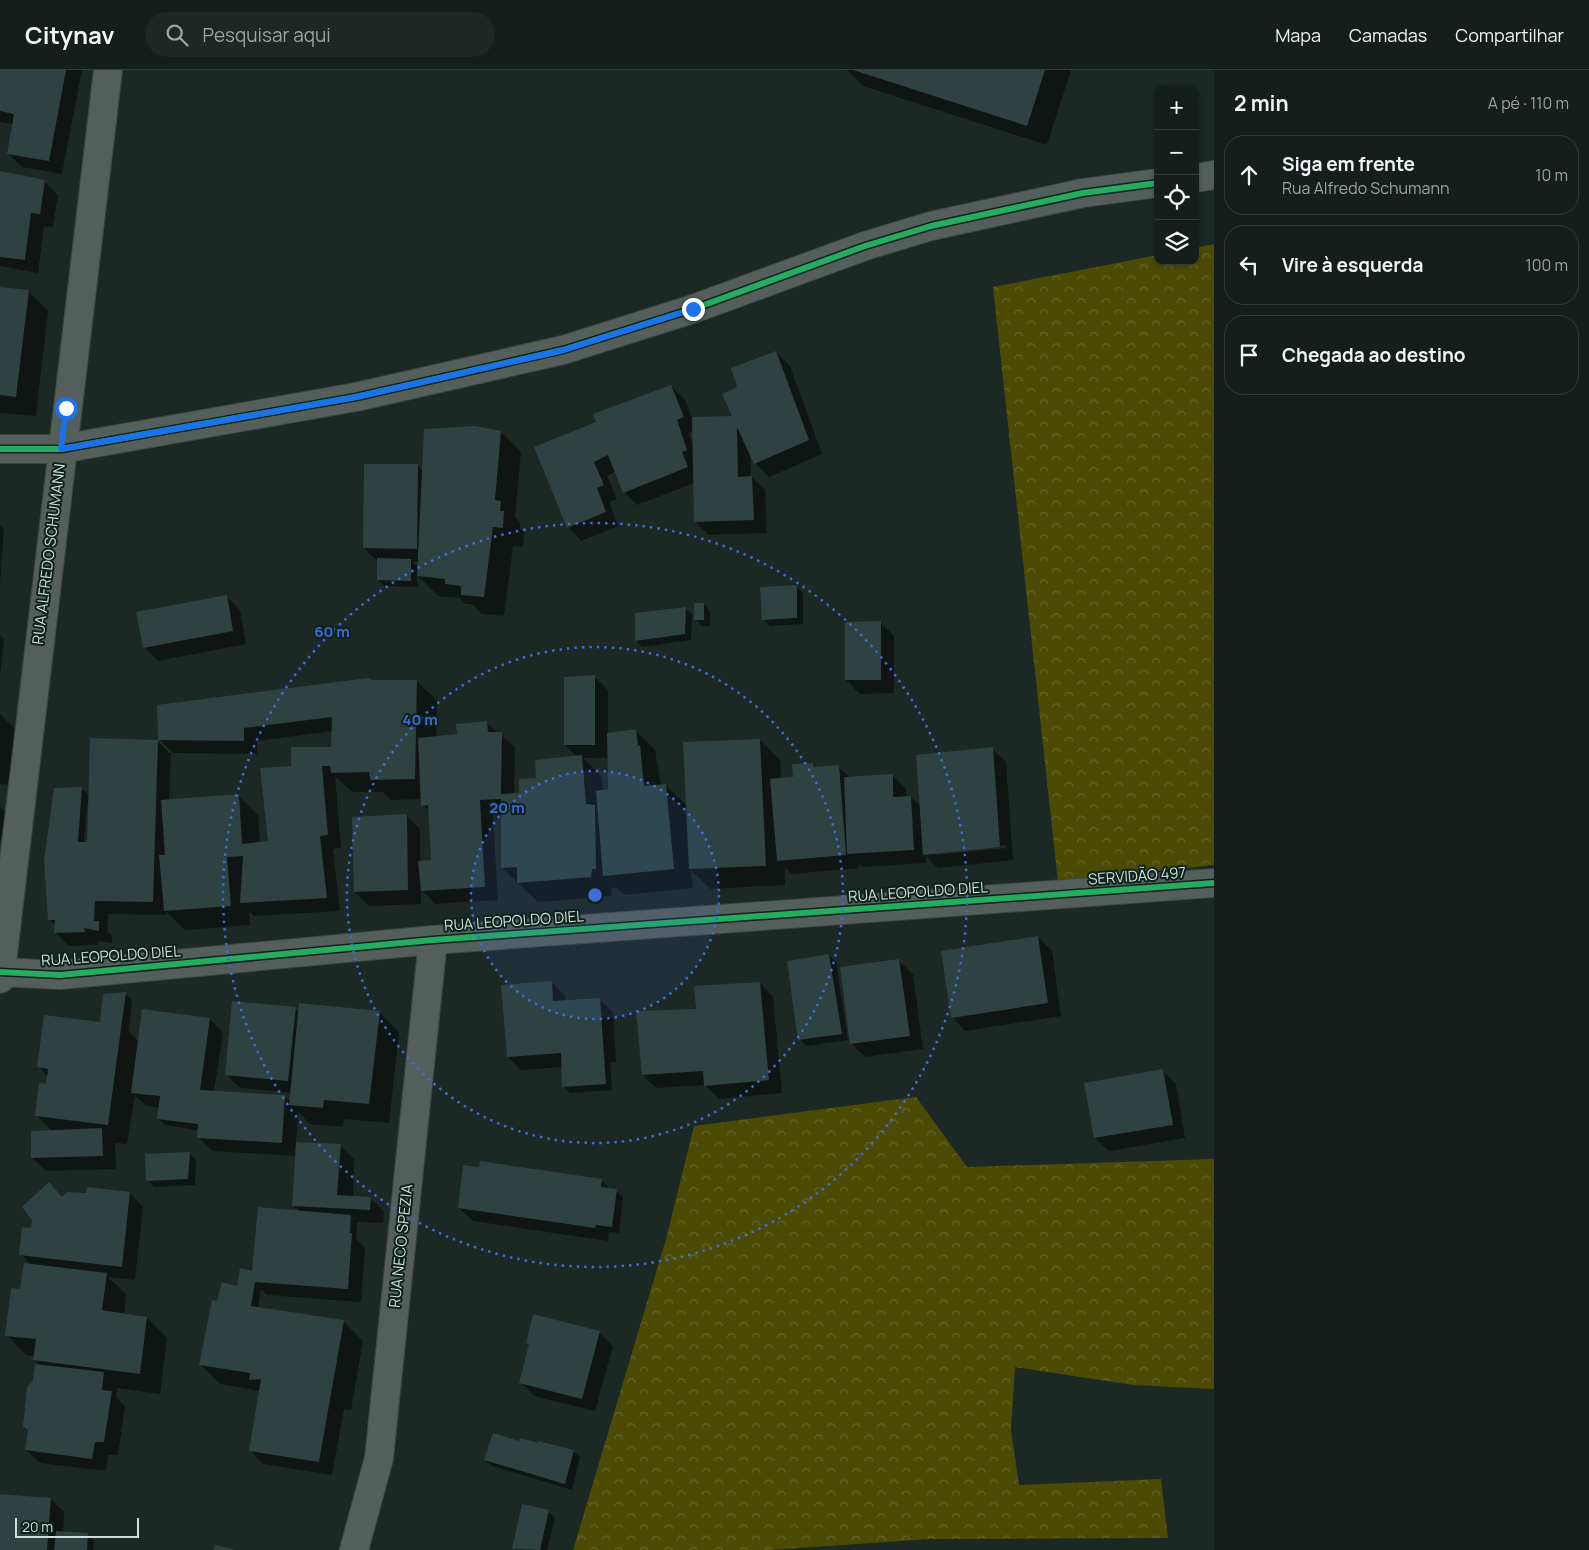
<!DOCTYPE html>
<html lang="pt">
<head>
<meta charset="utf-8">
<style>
  body { margin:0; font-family:Manrope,sans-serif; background:#1e2724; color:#f1f3f6 }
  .controls { position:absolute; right:15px; top:15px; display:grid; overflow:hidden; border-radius:10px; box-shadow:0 1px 4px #0004 }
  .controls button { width:45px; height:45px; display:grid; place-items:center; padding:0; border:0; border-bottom:1px solid #343c3a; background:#151e1b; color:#f1f3f6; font:25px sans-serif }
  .scale { position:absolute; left:15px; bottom:12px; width:124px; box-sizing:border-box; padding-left:5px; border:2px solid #d2ded9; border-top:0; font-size:14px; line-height:18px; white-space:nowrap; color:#d2ded9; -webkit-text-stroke:4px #0e221c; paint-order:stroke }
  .stop { position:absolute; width:15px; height:15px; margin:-11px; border:4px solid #1a73e8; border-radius:50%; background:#fff }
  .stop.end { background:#1a73e8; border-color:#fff; box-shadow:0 1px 5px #0008 }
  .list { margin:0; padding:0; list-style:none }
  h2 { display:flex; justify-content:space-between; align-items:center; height:65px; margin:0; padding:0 20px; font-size:21px }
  h2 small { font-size:16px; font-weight:400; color:#9da2a3 }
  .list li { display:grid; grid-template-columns:32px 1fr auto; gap:15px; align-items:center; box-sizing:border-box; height:80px; margin:0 10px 10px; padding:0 10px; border:1px solid #343c3a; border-radius:20px }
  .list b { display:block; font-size:19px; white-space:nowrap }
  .list p { margin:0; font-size:16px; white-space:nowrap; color:#9da2a3 }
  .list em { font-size:16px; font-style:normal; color:#9da2a3 }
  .icon { flex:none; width:28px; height:28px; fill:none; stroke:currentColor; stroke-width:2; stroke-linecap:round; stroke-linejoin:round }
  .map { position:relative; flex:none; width:1214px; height:1480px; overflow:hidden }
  header { display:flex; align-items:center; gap:30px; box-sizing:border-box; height:70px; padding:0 25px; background:#151e1b; border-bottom:1px solid #343c3a }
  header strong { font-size:24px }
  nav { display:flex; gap:28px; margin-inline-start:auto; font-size:18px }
  .search { width:350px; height:45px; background:#1e2724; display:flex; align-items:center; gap:12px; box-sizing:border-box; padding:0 18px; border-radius:28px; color:#9da2a3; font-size:19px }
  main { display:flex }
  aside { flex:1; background:#151e1b }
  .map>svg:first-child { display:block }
  .forest { fill:url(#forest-crowns) }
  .shadow { fill:#0007; fill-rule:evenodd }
  .building { fill:#2d4241 }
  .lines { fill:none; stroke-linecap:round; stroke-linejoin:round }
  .street-casing { stroke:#3b4542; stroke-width:30 }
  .street { stroke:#545e5a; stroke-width:28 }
  .cycleway-casing { stroke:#0e221c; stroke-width:9 }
  .cycleway { stroke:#26ab63; stroke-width:6 }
  .route { stroke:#1a73e8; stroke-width:6 }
  .ring { fill:none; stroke:#416bd8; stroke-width:2.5; stroke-dasharray:2.5 5 }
  .labels { text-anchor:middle; stroke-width:4; stroke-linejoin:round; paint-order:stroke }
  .street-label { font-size:15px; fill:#d2ded9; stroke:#0e221c }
  .centre { fill:#416bd8; stroke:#0e221c; stroke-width:2.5 }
  .ring-label { font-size:15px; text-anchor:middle; font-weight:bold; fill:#416bd8; stroke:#0e221c; stroke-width:4; stroke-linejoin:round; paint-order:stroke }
</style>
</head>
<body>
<header>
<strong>Citynav</strong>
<div class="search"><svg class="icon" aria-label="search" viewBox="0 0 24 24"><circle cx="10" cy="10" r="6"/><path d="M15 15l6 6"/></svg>Pesquisar aqui</div>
<nav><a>Mapa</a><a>Camadas</a><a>Compartilhar</a></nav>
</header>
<main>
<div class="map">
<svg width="1214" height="1480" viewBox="0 0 1214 1480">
  <defs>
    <pattern id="forest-crowns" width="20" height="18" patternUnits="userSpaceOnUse" patternTransform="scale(1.25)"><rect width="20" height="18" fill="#4b4b05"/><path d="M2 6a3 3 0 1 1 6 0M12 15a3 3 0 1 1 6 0" fill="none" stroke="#646429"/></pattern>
  </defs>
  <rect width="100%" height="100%" fill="#1c2824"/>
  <g class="forest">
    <path d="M1214,174V795L1058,812L993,217L1158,185V191H1195V178Z"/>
    <path d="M916,1027L967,1097L1214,1089V1319L1133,1315L1015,1297L1011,1360L1019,1415L1161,1409L1168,1468L930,1469L770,1480H573L666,1169L694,1056Z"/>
  </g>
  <g class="shadow">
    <path d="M0,0H82L62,104L22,97L8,83L14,54L0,52Z"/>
    <path d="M847,0H1071L1047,75L863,16Z"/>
    <path d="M0,102L44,111L58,125L53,157L44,156L38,203L0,196Z"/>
    <path d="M0,218L28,221L48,241L36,346L0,343Z"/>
    <path d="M776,282L790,296L822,384L769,407L755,393L750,383L751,406L765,420L767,463L708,465L695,451L694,413L637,435L624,422L616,401L607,406L617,429L609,432L618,456L581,471L568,457L598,353L671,316L685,330L692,348L734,347L739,318ZM694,362V376L689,363Z"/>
    <path d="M501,362L521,382L515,447L520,452V458L524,462L523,477L513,476L504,546L482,544L472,534H466L460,528L438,526L417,505L418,517L384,516L378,510V492L364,478L418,395L423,401ZM412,492H419V498Z"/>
    <path d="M0,455L4,460L0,513Z"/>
    <path d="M796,516L803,523V554L770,556L763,549Z"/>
    <path d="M227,527L240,540L246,574L158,591L144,577Z"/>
    <path d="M704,534L710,541V556H702L695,549Z"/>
    <path d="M685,538L692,544L691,570L642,577L636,570Z"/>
    <path d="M880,552L894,566V623L860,624L846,610Z"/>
    <path d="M0,565L4,569L0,604Z"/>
    <path d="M594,606L608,620V664L635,660L655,680L661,716H666L688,737L760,670L780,690L781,710L794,708L813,694L817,698L838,696L850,708L892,705L906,719V727H911L921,737L992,679L1006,692L1013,790L938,798L926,786L927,793L862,797L859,794V798L791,804L785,797V815L710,819L691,800L693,818L624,825L615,816V818H612L611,826L538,832L502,798V743L493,744L498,830L435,834L421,819V834L369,836L355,822L353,748L406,745L420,759V792H432L430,742L423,735L422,729L391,730L383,722H352L335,706L341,778L333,779L340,841L254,846L249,840L250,855L185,860L166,842V845L108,844L107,861L112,866V873L97,871L98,875L69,876L55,862L56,856L49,849L81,718L90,726L157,671L171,684L169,730L238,725L258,745L260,773L269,772L294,697L332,680L333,661L257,671V684L173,683L159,669L373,611H417L437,631L436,668L458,665L487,653L515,677L514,724H520L537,710L577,687L565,675ZM583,688H609V720L603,721L601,706ZM87,735H89L88,773H84ZM1006,775L1007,778L935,785V782Z"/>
    <path d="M0,644L19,663L12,715L0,714Z"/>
    <path d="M0,737L5,742L1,770H0Z"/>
    <path d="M1038,867L1052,881L1061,946L965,961L952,947Z"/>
    <path d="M829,885L836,892L848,970L806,976L800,969Z"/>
    <path d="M899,891L913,904L923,979L865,987L851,973Z"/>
    <path d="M552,912L565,926V931L599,929L613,942L616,992L610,993L612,1020L570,1023L564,1017L563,997L521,1000L508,987Z"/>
    <path d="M760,913L773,927L782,1023L719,1029L705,1015L656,1018L643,1005Z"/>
    <path d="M126,924L132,930L129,962L139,972L210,949L223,963L214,1022L285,1027L291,1032V1023L240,1018L227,1005L295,938L299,942H379L399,962L389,1053L344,1049L343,1057L310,1054L298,1042L296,1073L341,1076L354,1089L353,1127L370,1128L384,1141L383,1153L357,1152L356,1169L365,1178L361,1232L267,1225L261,1219L258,1238L343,1251L363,1271L351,1340L344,1339L332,1405L263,1394L250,1380L260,1321L220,1314L200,1294L218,1232L237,1217L252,1202L300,1142L294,1135L296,1086L212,1081L198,1067V1060L165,1055L158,1049L160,1038L146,1036L135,1025L127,1074L115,1073L116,1099L46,1101L32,1088L52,1061L36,1045L47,1016L48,1007L39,997L101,953Z"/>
    <path d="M1162,1000L1176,1014L1185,1068L1109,1081L1095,1068Z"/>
    <path d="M190,1083L196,1090L195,1115L154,1117L148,1110L146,1085Z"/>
    <path d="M601,1110L611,1120L617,1121L623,1127L619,1163L609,1162L608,1171L473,1151L459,1138Z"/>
    <path d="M49,1114L63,1127L130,1123L143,1137L135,1210L108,1207L126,1224L124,1245L147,1248L167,1268L160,1324L117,1318L116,1327L125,1336L118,1385H108L106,1401L40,1393L26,1380L34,1312L40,1296L34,1289L35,1286L26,1285L7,1265L32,1195L21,1184Z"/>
    <path d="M599,1262L613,1276L595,1341L534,1326L521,1312L530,1275L527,1272Z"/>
    <path d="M520,1372L573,1381L580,1387L572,1420L492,1396L485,1390Z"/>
    <path d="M0,1426L51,1429L64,1442L63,1462L87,1464L94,1471L93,1480H0Z"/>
    <path d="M548,1441L555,1448L547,1480H515L513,1478Z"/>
  </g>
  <g class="building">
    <path d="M0,0H66L49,91L7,84L14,44L0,41Z"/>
    <path d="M853,0H1045L1027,56Z"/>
    <path d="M0,101L45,110L40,144L31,143L25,190L0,187Z"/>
    <path d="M0,217L29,220L16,327L0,325Z"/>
    <path d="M776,281L809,370L754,394L737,357L738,407L752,406L754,450L694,452L692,347L732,346L722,324L737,317L731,298Z"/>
    <path d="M671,315L684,347L677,350L687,380L682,382L688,397L623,423L608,385L594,392L604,415L597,418L606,442L567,458L534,377L596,352L593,344Z"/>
    <path d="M475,356L501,361L495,430L501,431L500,441H504L503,458L493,457L484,527L461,525V516L445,514V509L417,506L424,359Z"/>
    <path d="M364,394H418L417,479L363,478Z"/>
    <path d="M377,488L411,489V511L377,510Z"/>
    <path d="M797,515V548L762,550L760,517Z"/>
    <path d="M227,525L233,561L143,578L136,542Z"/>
    <rect x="694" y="533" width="10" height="17"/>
    <path d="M686,537L685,564L635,571V543Z"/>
    <path d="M881,551V610H845V552Z"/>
    <path d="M595,605V675H564V607Z"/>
    <path d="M368,608L373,610H417L415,709L370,710L369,702L331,703L330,696H322L328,765L320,766L327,828L240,833L243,786L227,787L231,836L164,841L159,785H165L161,730L239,724L242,774L268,771L260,698L291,696V677H331L332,647L244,658V671L158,670L157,635Z"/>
    <path d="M487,651L488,662H502L501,724L519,723V709L536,708L535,690L582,685L586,734L595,735L596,799H592L591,807L517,813V797L501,798V729L480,730L485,817L421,821L418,791L431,790L428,735L421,736L418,668L457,664L456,654Z"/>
    <path d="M636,659L638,676L640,675L644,716L666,714L674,799L603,806L596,721L608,719L607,663Z"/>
    <path d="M90,668L158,670L153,832L95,831L94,851H99V861L84,858L85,862L54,863L55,850H48L44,791L54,718L82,717L78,772H87Z"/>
    <path d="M760,669L766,796L689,799L683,672Z"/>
    <path d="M993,677L1000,777L923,785L916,685Z"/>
    <path d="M813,693L814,697L839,695L846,785L777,791L770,709L793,707L792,694Z"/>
    <path d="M893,704V727L911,726L914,780L847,784L844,707Z"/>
    <path d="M407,744L408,820L354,822L352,747Z"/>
    <path d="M1038,866L1048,933L951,948L941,881Z"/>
    <path d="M829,884L842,964L798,970L787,891Z"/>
    <path d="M899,889L910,966L850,974L840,897Z"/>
    <path d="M552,911L553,931L600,928L606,1014L562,1017L561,983L507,987L501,915Z"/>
    <path d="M760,912L769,1010L704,1016L703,1001L642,1005L636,941L696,939L694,916Z"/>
    <path d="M126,922L108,1055L35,1046L39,1013L46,1014L48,999L37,997L44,945L100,952L103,924Z"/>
    <path d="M232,931L296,937L288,1011L225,1005Z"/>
    <path d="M299,933L380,941L369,1034L324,1030L323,1038L289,1035Z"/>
    <path d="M142,939L210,948L200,1020L285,1025L282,1073L197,1068L198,1054L157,1049L160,1026L131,1023Z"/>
    <path d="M1163,999L1173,1055L1094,1068L1084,1013Z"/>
    <path d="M102,1058L103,1086L31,1088V1061Z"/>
    <path d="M296,1072L341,1074L337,1125L371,1127L370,1140L292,1136Z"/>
    <path d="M190,1082L188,1109L146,1111L145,1084Z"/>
    <path d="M480,1091L602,1109L601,1117L617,1119L612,1157L596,1155L595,1158L458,1138L463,1095L479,1097Z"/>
    <path d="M49,1112L62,1127L67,1122L86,1123L87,1117L130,1122L122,1197L19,1185L22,1157L31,1158L32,1150L22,1137Z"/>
    <path d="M258,1137L351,1145L350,1163H352L348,1219L255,1212L251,1236L344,1250L319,1392L249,1381L261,1309L249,1310L250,1303L199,1295L212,1230L217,1231L222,1212L237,1216L240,1198L252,1201Z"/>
    <path d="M24,1193L107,1203L102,1240L147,1247L140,1304L33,1290L36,1269L5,1266L11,1218L20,1219Z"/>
    <path d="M533,1244L600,1261L582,1329L519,1313L529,1274L526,1273Z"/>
    <path d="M35,1294L104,1302L102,1320L112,1321L104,1372H95L92,1389L25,1380L28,1360L23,1356L27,1317L33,1311Z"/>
    <path d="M493,1363L519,1371L520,1368L538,1373V1371L574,1380L565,1414L484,1390Z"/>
    <path d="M0,1424L51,1428L47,1480H0Z"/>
    <path d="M522,1434L549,1440L540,1480L512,1479Z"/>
    <path d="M56,1461L88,1463L87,1480H54Z"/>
    <path d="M215,1475L233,1479L232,1480H214Z"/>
  </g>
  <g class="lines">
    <g class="street-casing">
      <g id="street">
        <path d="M1195,108L1214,105"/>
        <path d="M0,379H61L356,327L563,280L693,239L865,176L931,156L1083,123L1158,113"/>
        <path d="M0,902L60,905L433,870L1214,813"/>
        <path d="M0,909L108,0"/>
        <path d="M354,1480L379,1388L433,870"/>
      </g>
    </g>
    <use href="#street" class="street"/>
    <g class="cycleway-casing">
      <g id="cycleway">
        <path d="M0,379H61L356,327L563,280L693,239L865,176L931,156L1083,123L1158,113"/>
        <path d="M0,902L60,905L433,870L1214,813"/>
      </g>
    </g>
    <use href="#cycleway" class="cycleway"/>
  </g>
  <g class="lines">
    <path class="route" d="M66,338L61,379L356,327L564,280L693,239"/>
  </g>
  <circle cx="595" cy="825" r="124" fill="#416bd8" fill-opacity=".12"/>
  <g class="ring">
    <circle cx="595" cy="825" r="124"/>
    <circle cx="595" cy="825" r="248"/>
    <circle cx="595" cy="825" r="372"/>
  </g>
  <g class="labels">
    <g class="street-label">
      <text transform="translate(49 484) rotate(-83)" y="5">RUA ALFREDO SCHUMANN</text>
      <text transform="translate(1137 806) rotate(-4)" y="5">SERVIDÃO 497</text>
      <text transform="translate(918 822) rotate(-4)" y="5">RUA LEOPOLDO DIEL</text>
      <text transform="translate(514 851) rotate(-4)" y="5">RUA LEOPOLDO DIEL</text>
      <text transform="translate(111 886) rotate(-4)" y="5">RUA LEOPOLDO DIEL</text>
      <text transform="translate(401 1176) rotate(-84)" y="5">RUA NECO SPEZIA</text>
    </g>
  </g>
  <circle cx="595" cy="825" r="8" class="centre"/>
  <g class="ring-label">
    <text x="332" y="567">60 m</text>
    <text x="420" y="655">40 m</text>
    <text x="507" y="743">20 m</text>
  </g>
</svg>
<div class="controls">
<button>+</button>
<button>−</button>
<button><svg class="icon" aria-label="locate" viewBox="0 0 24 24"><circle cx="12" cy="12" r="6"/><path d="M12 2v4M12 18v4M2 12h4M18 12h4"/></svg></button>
<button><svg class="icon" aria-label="layers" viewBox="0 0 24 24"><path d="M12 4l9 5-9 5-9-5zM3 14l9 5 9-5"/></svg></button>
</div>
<div class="scale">20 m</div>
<div class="stop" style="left:66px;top:338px"></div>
<div class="stop end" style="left:693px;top:239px"></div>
</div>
<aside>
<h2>2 min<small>A pé · 110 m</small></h2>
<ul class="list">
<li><svg class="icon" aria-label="ahead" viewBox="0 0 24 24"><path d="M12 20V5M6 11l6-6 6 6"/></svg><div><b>Siga em frente</b><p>Rua Alfredo Schumann</p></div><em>10 m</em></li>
<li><svg class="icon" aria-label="left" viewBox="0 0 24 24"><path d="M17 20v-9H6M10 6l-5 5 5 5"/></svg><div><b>Vire à esquerda</b></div><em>100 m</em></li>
<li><svg class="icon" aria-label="arrive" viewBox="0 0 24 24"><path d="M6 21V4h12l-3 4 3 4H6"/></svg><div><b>Chegada ao destino</b></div></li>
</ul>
</aside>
</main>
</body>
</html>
